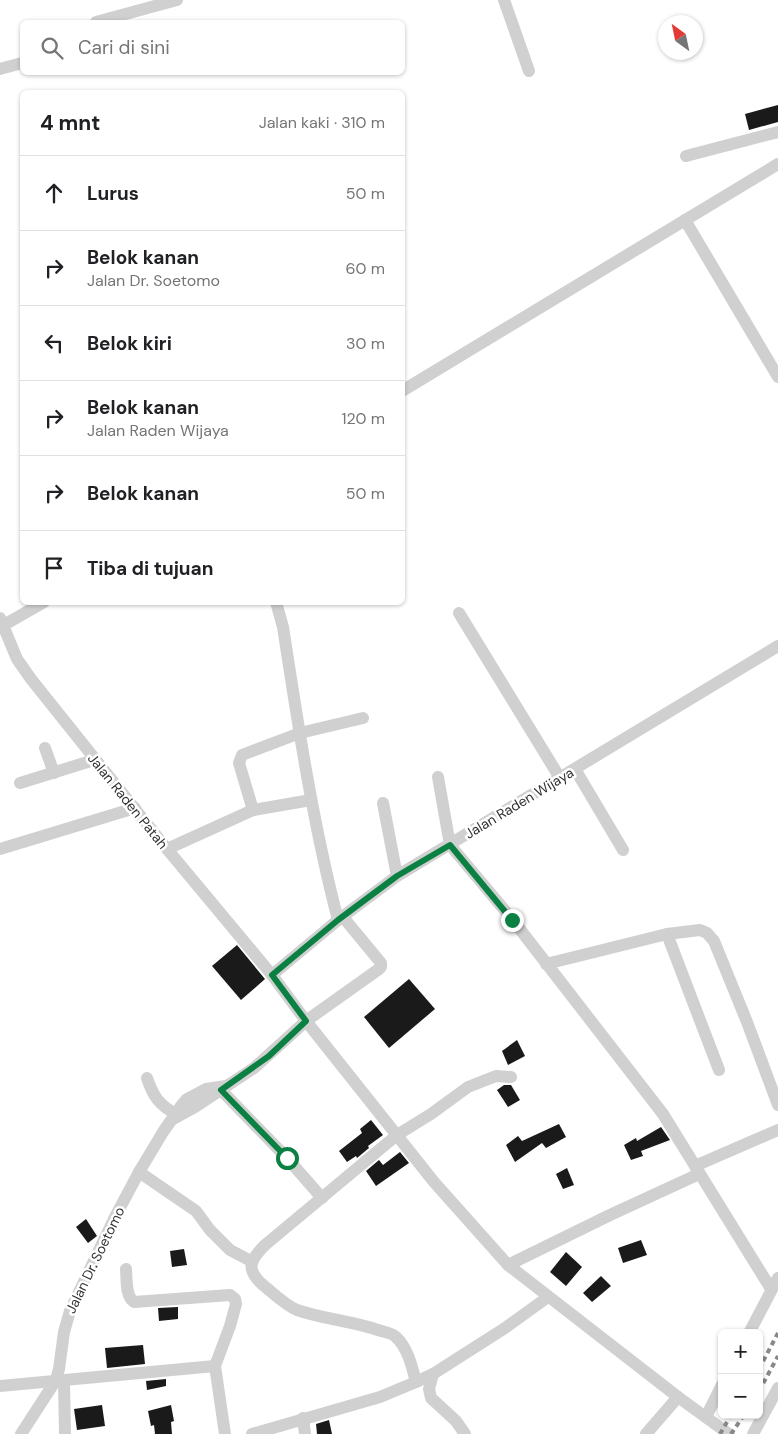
<!DOCTYPE html>
<html lang="id">
<head>
<meta charset="utf-8">
<style>
  body { margin:0; font-family:"DM Sans",sans-serif; background:#f2f2f2; color:#202124 }
  .controls { position:absolute; right:15px; bottom:15px; display:grid; overflow:hidden; border-radius:8px; box-shadow:0 1px 4px #0004 }
  .controls button { width:45px; height:45px; display:grid; place-items:center; padding:0; border:0; border-bottom:1px solid #e0e0e0; background:#fff; color:#202124; font:25px sans-serif }
  .compass { position:absolute; left:658px; top:15px; width:45px; height:45px; border-radius:50%; background:#fff; box-shadow:0 1px 4px #0004; rotate:327deg }
  .stop { position:absolute; width:15px; height:15px; margin:-11px; border:4px solid #0b8043; border-radius:50%; background:#fff }
  .stop.end { background:#0b8043; border-color:#fff; box-shadow:0 1px 5px #0008 }
  .list { margin:0; padding:0; list-style:none }
  h2 { display:flex; justify-content:space-between; align-items:center; height:65px; margin:0; padding:0 20px; font-size:21px }
  h2 small { font-size:16px; font-weight:400; color:#757577 }
  .list li { display:grid; grid-template-columns:32px 1fr auto; gap:15px; align-items:center; box-sizing:border-box; height:75px; padding:0 20px; border-top:1px solid #e0e0e0 }
  .list b { display:block; font-size:19px; white-space:nowrap }
  .list p { margin:0; font-size:16px; white-space:nowrap; color:#757577 }
  .list em { font-size:16px; font-style:normal; color:#757577 }
  .icon { flex:none; width:28px; height:28px; fill:none; stroke:currentColor; stroke-width:2; stroke-linecap:round; stroke-linejoin:round }
  .map { position:relative; flex:none; width:778px; height:1434px; overflow:hidden }
  .search { position:absolute; background:#fff; box-shadow:0 1px 4px #0004; left:20px; top:20px; width:385px; height:55px; display:flex; align-items:center; gap:12px; box-sizing:border-box; padding:0 18px; border-radius:8px; color:#757577; font-size:19px }
  .panel { position:absolute; background:#fff; box-shadow:0 1px 4px #0004; left:20px; top:90px; width:385px; height:515px; border-radius:8px }
  .map>svg:first-child { display:block }
  .building { fill:#1a1a1a }
  .lines { fill:none; stroke-linecap:round; stroke-linejoin:round }
  .minor { stroke:#d0d0d0; stroke-width:12 }
  .rail { stroke:#888; stroke-width:4; stroke-dasharray:5 4; stroke-linecap:butt }
  .route { stroke:#0b8043; stroke-width:6 }
  .labels { text-anchor:middle; stroke-width:5; stroke-linejoin:round; paint-order:stroke }
  .street-label { font-size:14px; fill:#333; stroke:#fff }
</style>
</head>
<body>
<div class="map">
<svg width="778" height="1434" viewBox="0 0 778 1434">
  <rect width="100%" height="100%" fill="#fff"/>
  <g class="building">
    <path d="M778,105V122L749,130L745,114Z"/>
    <path d="M237,945L265,979L241,1000L212,966Z"/>
    <path d="M409,979L435,1009L389,1048L364,1017Z"/>
    <path d="M517,1040L525,1056L508,1065L502,1051Z"/>
    <path d="M504,1085H511L520,1100L508,1107L497,1090Z"/>
    <path d="M371,1120L383,1135L368,1146L369,1148L357,1158L356,1156L347,1162L339,1151L362,1133L360,1129Z"/>
    <path d="M559,1124L566,1137L546,1148L542,1143L515,1162L506,1145L518,1136L522,1141Z"/>
    <path d="M661,1127L670,1140L641,1151L643,1156L631,1160L624,1145L636,1138L637,1141Z"/>
    <path d="M400,1152L409,1163L376,1186L366,1171L379,1160L383,1165Z"/>
    <path d="M567,1168L574,1185L563,1189L556,1174Z"/>
    <path d="M86,1219L97,1236L88,1243L76,1227Z"/>
    <path d="M641,1240L647,1255L623,1263L618,1248Z"/>
    <path d="M184,1249L187,1265L172,1267L170,1251Z"/>
    <path d="M566,1252L582,1267L566,1286L550,1272Z"/>
    <path d="M601,1276L611,1286L592,1302L583,1293Z"/>
    <path d="M178,1307V1319L159,1321L158,1308Z"/>
    <path d="M143,1345L145,1364L107,1368L105,1348Z"/>
    <path d="M166,1379V1386L147,1390L146,1381Z"/>
    <path d="M102,1405L105,1426L77,1430L74,1409Z"/>
    <path d="M171,1405L174,1421L171,1422L172,1434H155L154,1425L151,1426L148,1411Z"/>
    <path d="M329,1420L332,1434H317L316,1424Z"/>
  </g>
  <g class="lines">
    <g class="minor">
      <path d="M504,0L529,71"/>
      <path d="M96,22L177,0"/>
      <path d="M0,69L22,63"/>
      <path d="M686,156L778,132"/>
      <path d="M685,220L778,377"/>
      <path d="M402,391L778,164"/>
      <path d="M276,602L283,627C298,725 313,824 338,920"/>
      <path d="M459,613L560,778"/>
      <path d="M0,618L17,659L31,679L167,849L272,975L306,1021L434,1182L508,1265L678,1397L729,1434"/>
      <path d="M2,626L44,602"/>
      <path d="M45,748L54,773"/>
      <path d="M575,769L623,850"/>
      <path d="M438,777L450,845L512,919L663,1114L771,1289"/>
      <path d="M20,783L94,760"/>
      <path d="M383,803L397,876"/>
      <path d="M253,810L239,763L242,755L300,733L363,718"/>
      <path d="M0,849L135,808"/>
      <path d="M167,849L253,810L311,800"/>
      <path d="M667,934L719,1070"/>
      <path d="M546,964L667,934L700,930L707,933L714,941L747,1022L778,1105"/>
      <path d="M272,975L338,920L397,876L778,646"/>
      <path d="M147,1078C153,1096 159,1105 176,1114"/>
      <path d="M221,1090L287,1158L322,1198"/>
      <path d="M173,1119L195,1107L254,1068L306,1021L379,969L381,967V963L343,917"/>
      <path d="M695,1166L778,1130"/>
      <path d="M139,1172L196,1211L210,1230L230,1250L251,1261"/>
      <path d="M508,1265L610,1215L699,1174"/>
      <path d="M126,1269C127,1279 125,1296 134,1302L230,1295L235,1299L236,1304L230,1326L215,1366L225,1434"/>
      <path d="M749,1333L778,1278"/>
      <path d="M433,1374L429,1389L431,1398L456,1421L465,1434"/>
      <path d="M64,1381L65,1434"/>
      <path d="M416,1382C412,1367 408,1348 396,1337C392,1333 384,1332 378,1330C352,1321 323,1319 297,1310C285,1305 273,1293 263,1285C245,1269 250,1260 265,1245L397,1135L431,1114L468,1087L496,1076L511,1077"/>
      <path d="M0,1386L215,1366"/>
      <path d="M706,1417L722,1385"/>
      <path d="M303,1418L305,1434"/>
      <path d="M21,1434L56,1380L59,1369L64,1332L70,1311L115,1217L139,1172L163,1132L181,1106L187,1099L206,1089L226,1086"/>
      <path d="M252,1434L380,1397L416,1382L433,1374L505,1328L548,1297"/>
      <path d="M646,1434L678,1397"/>
      <path d="M753,1434L778,1388"/>
    </g>
    <g class="rail">
      <path d="M759,1369L778,1333"/>
      <path d="M759,1391L778,1356"/>
      <path d="M720,1434L731,1415"/>
      <path d="M731,1434L744,1415"/>
    </g>
  </g>
  <g class="lines">
    <path class="route" d="M287,1158L221,1090L269,1056L306,1021L272,975L338,920L397,876L450,845L512,920"/>
  </g>
  <g class="labels">
    <g class="street-label">
      <text transform="translate(128 801) rotate(51)" y="5">Jalan Raden Patah</text>
      <text transform="translate(519 803) rotate(-31)" y="5">Jalan Raden Wijaya</text>
      <text transform="translate(95 1260) rotate(-64)" y="5">Jalan Dr. Soetomo</text>
    </g>
  </g>
</svg>
<div class="controls">
<button>+</button>
<button>−</button>
</div>
<svg class="compass" viewBox="-18 -18 36 36"><path d="M0-13l5 13h-10z" fill="#e53935"/><path d="M0 13l5-13h-10z" fill="#757577"/></svg>
<div class="stop" style="left:287px;top:1158px"></div>
<div class="stop end" style="left:512px;top:920px"></div>
<div class="search"><svg class="icon" aria-label="search" viewBox="0 0 24 24"><circle cx="10" cy="10" r="6"/><path d="M15 15l6 6"/></svg>Cari di sini</div>
<section class="panel">
<h2>4 mnt<small>Jalan kaki · 310 m</small></h2>
<ul class="list">
<li><svg class="icon" aria-label="ahead" viewBox="0 0 24 24"><path d="M12 20V5M6 11l6-6 6 6"/></svg><div><b>Lurus</b></div><em>50 m</em></li>
<li><svg class="icon" aria-label="right" viewBox="0 0 24 24"><path d="M7 20v-9h11M14 6l5 5-5 5"/></svg><div><b>Belok kanan</b><p>Jalan Dr. Soetomo</p></div><em>60 m</em></li>
<li><svg class="icon" aria-label="left" viewBox="0 0 24 24"><path d="M17 20v-9H6M10 6l-5 5 5 5"/></svg><div><b>Belok kiri</b></div><em>30 m</em></li>
<li><svg class="icon" aria-label="right" viewBox="0 0 24 24"><path d="M7 20v-9h11M14 6l5 5-5 5"/></svg><div><b>Belok kanan</b><p>Jalan Raden Wijaya</p></div><em>120 m</em></li>
<li><svg class="icon" aria-label="right" viewBox="0 0 24 24"><path d="M7 20v-9h11M14 6l5 5-5 5"/></svg><div><b>Belok kanan</b></div><em>50 m</em></li>
<li><svg class="icon" aria-label="arrive" viewBox="0 0 24 24"><path d="M6 21V4h12l-3 4 3 4H6"/></svg><div><b>Tiba di tujuan</b></div></li>
</ul>
</section>
</div>
</body>
</html>
